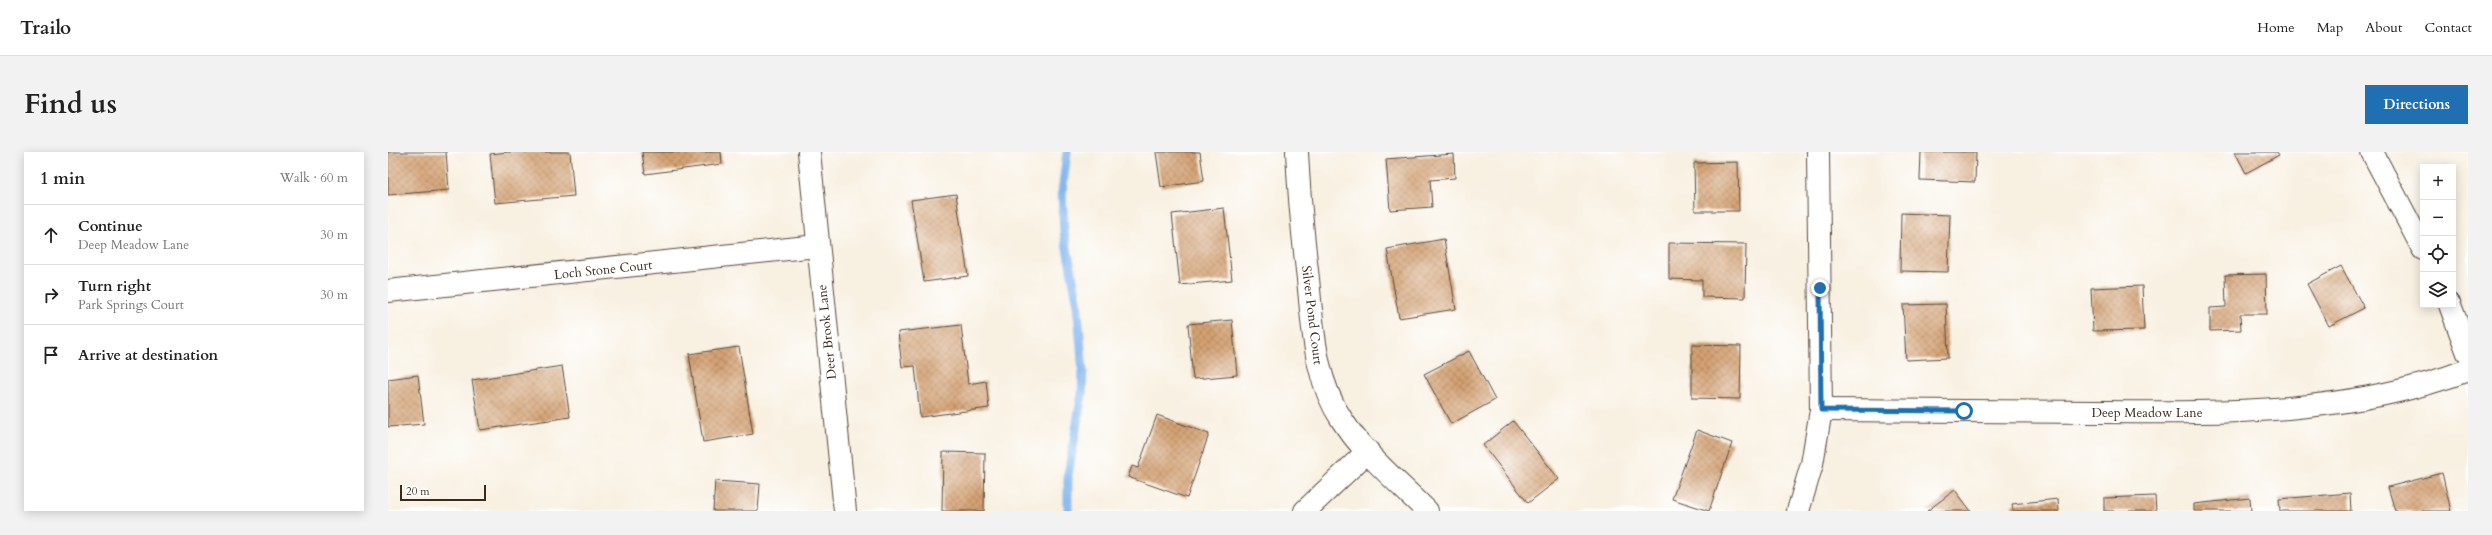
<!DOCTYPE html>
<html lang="en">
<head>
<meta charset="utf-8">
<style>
  body { margin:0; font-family:Cardo,serif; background:#f2f2f2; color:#222 }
  .controls { position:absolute; right:12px; top:12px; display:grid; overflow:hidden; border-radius:0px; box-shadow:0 2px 10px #0003 }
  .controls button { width:36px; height:36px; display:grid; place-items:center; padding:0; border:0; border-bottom:1px solid #e0e0e0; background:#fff; color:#222; font:20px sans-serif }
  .scale { position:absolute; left:12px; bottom:10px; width:86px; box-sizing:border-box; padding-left:4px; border:2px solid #3b2a1e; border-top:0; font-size:11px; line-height:14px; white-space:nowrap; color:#3b2a1e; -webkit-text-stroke:3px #fff; paint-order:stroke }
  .stop { position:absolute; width:12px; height:12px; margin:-9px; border:3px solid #1f6fb2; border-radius:50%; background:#fff }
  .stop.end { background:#1f6fb2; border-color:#fff; box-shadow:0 1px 4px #0008 }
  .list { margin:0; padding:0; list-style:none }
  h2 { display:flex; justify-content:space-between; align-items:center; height:52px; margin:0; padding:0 16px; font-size:17px }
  h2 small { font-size:13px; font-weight:400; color:#767676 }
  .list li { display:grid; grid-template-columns:26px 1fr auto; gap:12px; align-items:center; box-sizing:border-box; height:60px; padding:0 16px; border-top:1px solid #e0e0e0 }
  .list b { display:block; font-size:15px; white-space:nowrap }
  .list p { margin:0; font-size:13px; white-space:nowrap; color:#767676 }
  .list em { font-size:13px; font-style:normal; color:#767676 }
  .icon { flex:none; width:22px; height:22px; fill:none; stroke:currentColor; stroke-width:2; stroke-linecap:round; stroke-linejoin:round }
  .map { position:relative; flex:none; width:2080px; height:359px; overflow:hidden; border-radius:0px }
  header { display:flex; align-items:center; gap:24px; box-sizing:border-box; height:56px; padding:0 20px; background:#fff; border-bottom:1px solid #e0e0e0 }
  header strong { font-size:19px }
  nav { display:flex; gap:22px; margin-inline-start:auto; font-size:14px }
  .intro { display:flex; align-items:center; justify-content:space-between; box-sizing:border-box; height:96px; padding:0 24px }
  h1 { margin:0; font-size:28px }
  .button { padding:10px 18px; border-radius:0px; background:#1f6fb2; color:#fff; font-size:14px; font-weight:700 }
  main { display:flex; gap:24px; padding:0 24px }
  aside { flex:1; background:#fff; border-radius:0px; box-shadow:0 2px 10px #0003 }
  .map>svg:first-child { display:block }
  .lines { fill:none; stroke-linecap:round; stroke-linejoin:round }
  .stream { stroke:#7db3ec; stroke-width:9 }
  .building { fill:url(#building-cross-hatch) }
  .minor-casing { stroke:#57483b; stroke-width:24 }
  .minor { stroke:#fff; stroke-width:22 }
  .route { stroke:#1f6fb2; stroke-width:5 }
  .labels { text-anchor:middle; stroke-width:3.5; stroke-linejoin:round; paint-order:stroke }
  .street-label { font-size:13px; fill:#3b2a1e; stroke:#fff }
</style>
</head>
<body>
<header>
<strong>Trailo</strong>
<nav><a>Home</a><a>Map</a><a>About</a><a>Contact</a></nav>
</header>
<div class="intro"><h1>Find us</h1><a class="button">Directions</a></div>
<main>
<aside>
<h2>1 min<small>Walk · 60 m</small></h2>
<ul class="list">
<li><svg class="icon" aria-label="ahead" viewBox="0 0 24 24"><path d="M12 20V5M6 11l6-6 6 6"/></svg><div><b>Continue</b><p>Deep Meadow Lane</p></div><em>30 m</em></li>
<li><svg class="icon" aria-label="right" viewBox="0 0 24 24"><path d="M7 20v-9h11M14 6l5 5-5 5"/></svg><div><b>Turn right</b><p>Park Springs Court</p></div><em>30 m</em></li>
<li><svg class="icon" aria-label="arrive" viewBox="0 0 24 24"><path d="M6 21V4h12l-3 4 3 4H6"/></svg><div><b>Arrive at destination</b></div></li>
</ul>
</aside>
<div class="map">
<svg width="2080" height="359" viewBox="0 0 2080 359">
  <defs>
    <pattern id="building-cross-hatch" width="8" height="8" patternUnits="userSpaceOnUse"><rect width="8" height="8" fill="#d4a273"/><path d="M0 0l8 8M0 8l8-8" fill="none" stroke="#ad845e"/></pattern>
  </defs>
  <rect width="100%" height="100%" fill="#fff"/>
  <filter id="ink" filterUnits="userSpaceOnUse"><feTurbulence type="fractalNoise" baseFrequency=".025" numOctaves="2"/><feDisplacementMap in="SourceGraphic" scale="8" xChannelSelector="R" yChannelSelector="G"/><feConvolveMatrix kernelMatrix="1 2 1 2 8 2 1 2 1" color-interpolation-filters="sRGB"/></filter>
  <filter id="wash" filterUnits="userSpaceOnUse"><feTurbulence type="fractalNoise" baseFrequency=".012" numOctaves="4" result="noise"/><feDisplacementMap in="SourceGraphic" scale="16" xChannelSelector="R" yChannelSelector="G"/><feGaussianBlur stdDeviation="0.9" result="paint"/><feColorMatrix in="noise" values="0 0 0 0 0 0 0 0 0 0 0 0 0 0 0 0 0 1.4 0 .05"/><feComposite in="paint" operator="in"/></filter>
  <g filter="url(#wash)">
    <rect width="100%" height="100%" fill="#f8f0e1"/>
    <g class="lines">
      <path class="stream" d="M679,0L674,41L676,80L689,148L695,220L694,242L680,323V359"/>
    </g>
    <g id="blocks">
      <g class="building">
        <path d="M0,0H58L61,38L0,43Z"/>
        <path d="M121,0H182L186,44L107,51L102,2Z"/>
        <path d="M254,0H333L334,12L257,22Z"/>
        <path d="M768,0H812L816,29L773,35Z"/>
        <path d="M1533,0H1588L1587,30L1532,28Z"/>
        <path d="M1847,0H1889L1891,3L1858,21Z"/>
        <path d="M1066,2L1067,26L1042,28L1044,55L1002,58L998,7Z"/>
        <path d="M1350,10L1351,59H1307L1306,11Z"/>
        <path d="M568,42L580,124L536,130L523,48Z"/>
        <path d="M836,56L844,128L792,133L784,62Z"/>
        <path d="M1513,61L1562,63L1560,120L1512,119Z"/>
        <path d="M1056,87L1068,157L1011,166L999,97Z"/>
        <path d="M1281,91L1358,92L1357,146L1314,145V128L1281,127Z"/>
        <path d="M1953,114L1976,156L1941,174L1919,132Z"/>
        <path d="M1878,122L1879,162H1852L1853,178L1822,179V156L1838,155L1837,123Z"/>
        <path d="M1754,134L1756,178L1705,179L1703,136Z"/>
        <path d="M1558,152L1560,206L1518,208L1515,153Z"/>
        <path d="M844,168L849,223L805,227L800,172Z"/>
        <path d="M573,173L580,232L598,229L601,256L532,265L527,214L514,215L510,180Z"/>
        <path d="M1304,193L1353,194L1352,247L1304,246Z"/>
        <path d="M351,195L365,282L315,290L301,202Z"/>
        <path d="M1081,199L1107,248L1063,272L1036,222Z"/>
        <path d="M174,214L182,265L92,278L84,228Z"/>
        <path d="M30,223L36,272L0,275V227Z"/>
        <path d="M769,263L821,282L799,346L740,325L744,314L750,316Z"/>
        <path d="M1125,269L1171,327L1140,351L1095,293Z"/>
        <path d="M1309,278L1344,291L1321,359L1284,347Z"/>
        <path d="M555,300L597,301L596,359H554Z"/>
        <path d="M2054,321L2063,359H2007L2000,335Z"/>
        <path d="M327,329L372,332L370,359H325Z"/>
        <path d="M1567,338L1583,359H1539Z"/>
        <path d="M1962,341L1963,359H1892L1891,347Z"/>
        <path d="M1767,344L1768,359H1716V346Z"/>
        <path d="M1862,346L1863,359H1806V352Z"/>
        <path d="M1670,347L1671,359H1625L1624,352Z"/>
      </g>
    </g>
  </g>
  <g filter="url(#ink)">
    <use href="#blocks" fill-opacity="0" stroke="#57483b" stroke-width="1"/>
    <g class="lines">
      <g class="minor-casing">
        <g id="minor">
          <path d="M421,0L457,359"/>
          <path d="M909,0C911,43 915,85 920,127C925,176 926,226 954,268C976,302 1010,330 1039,359"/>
          <path d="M1984,0L2035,97"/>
          <path d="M0,139L429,94"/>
          <path d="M2062,153L2080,201"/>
          <path d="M1433,258C1524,258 1616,259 1708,260C1833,261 1961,263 2080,218"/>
          <path d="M917,359L980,299"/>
          <path d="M1410,359L1424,312L1433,258L1430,0"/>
        </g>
      </g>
      <use href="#minor" class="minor"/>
    </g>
  </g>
  <g class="lines" filter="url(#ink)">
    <path class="route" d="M1432,136L1433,258L1576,259"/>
  </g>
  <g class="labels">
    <g class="street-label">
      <text transform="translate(215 117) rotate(-6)" y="5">Loch Stone Court</text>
      <text transform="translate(925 163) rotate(83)" y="5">Silver Pond Court</text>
      <text transform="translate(438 180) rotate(-96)" y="5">Deer Brook Lane</text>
      <text x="1759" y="265">Deep Meadow Lane</text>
    </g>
  </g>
</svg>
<div class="controls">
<button>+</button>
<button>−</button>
<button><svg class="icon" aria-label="locate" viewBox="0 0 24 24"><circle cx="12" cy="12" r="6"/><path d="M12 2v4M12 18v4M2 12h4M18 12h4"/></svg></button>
<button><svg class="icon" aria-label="layers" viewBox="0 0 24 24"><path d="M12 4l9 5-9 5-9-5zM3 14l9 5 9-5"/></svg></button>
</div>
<div class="scale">20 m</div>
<div class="stop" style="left:1576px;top:259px"></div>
<div class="stop end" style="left:1432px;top:136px"></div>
</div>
</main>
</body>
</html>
